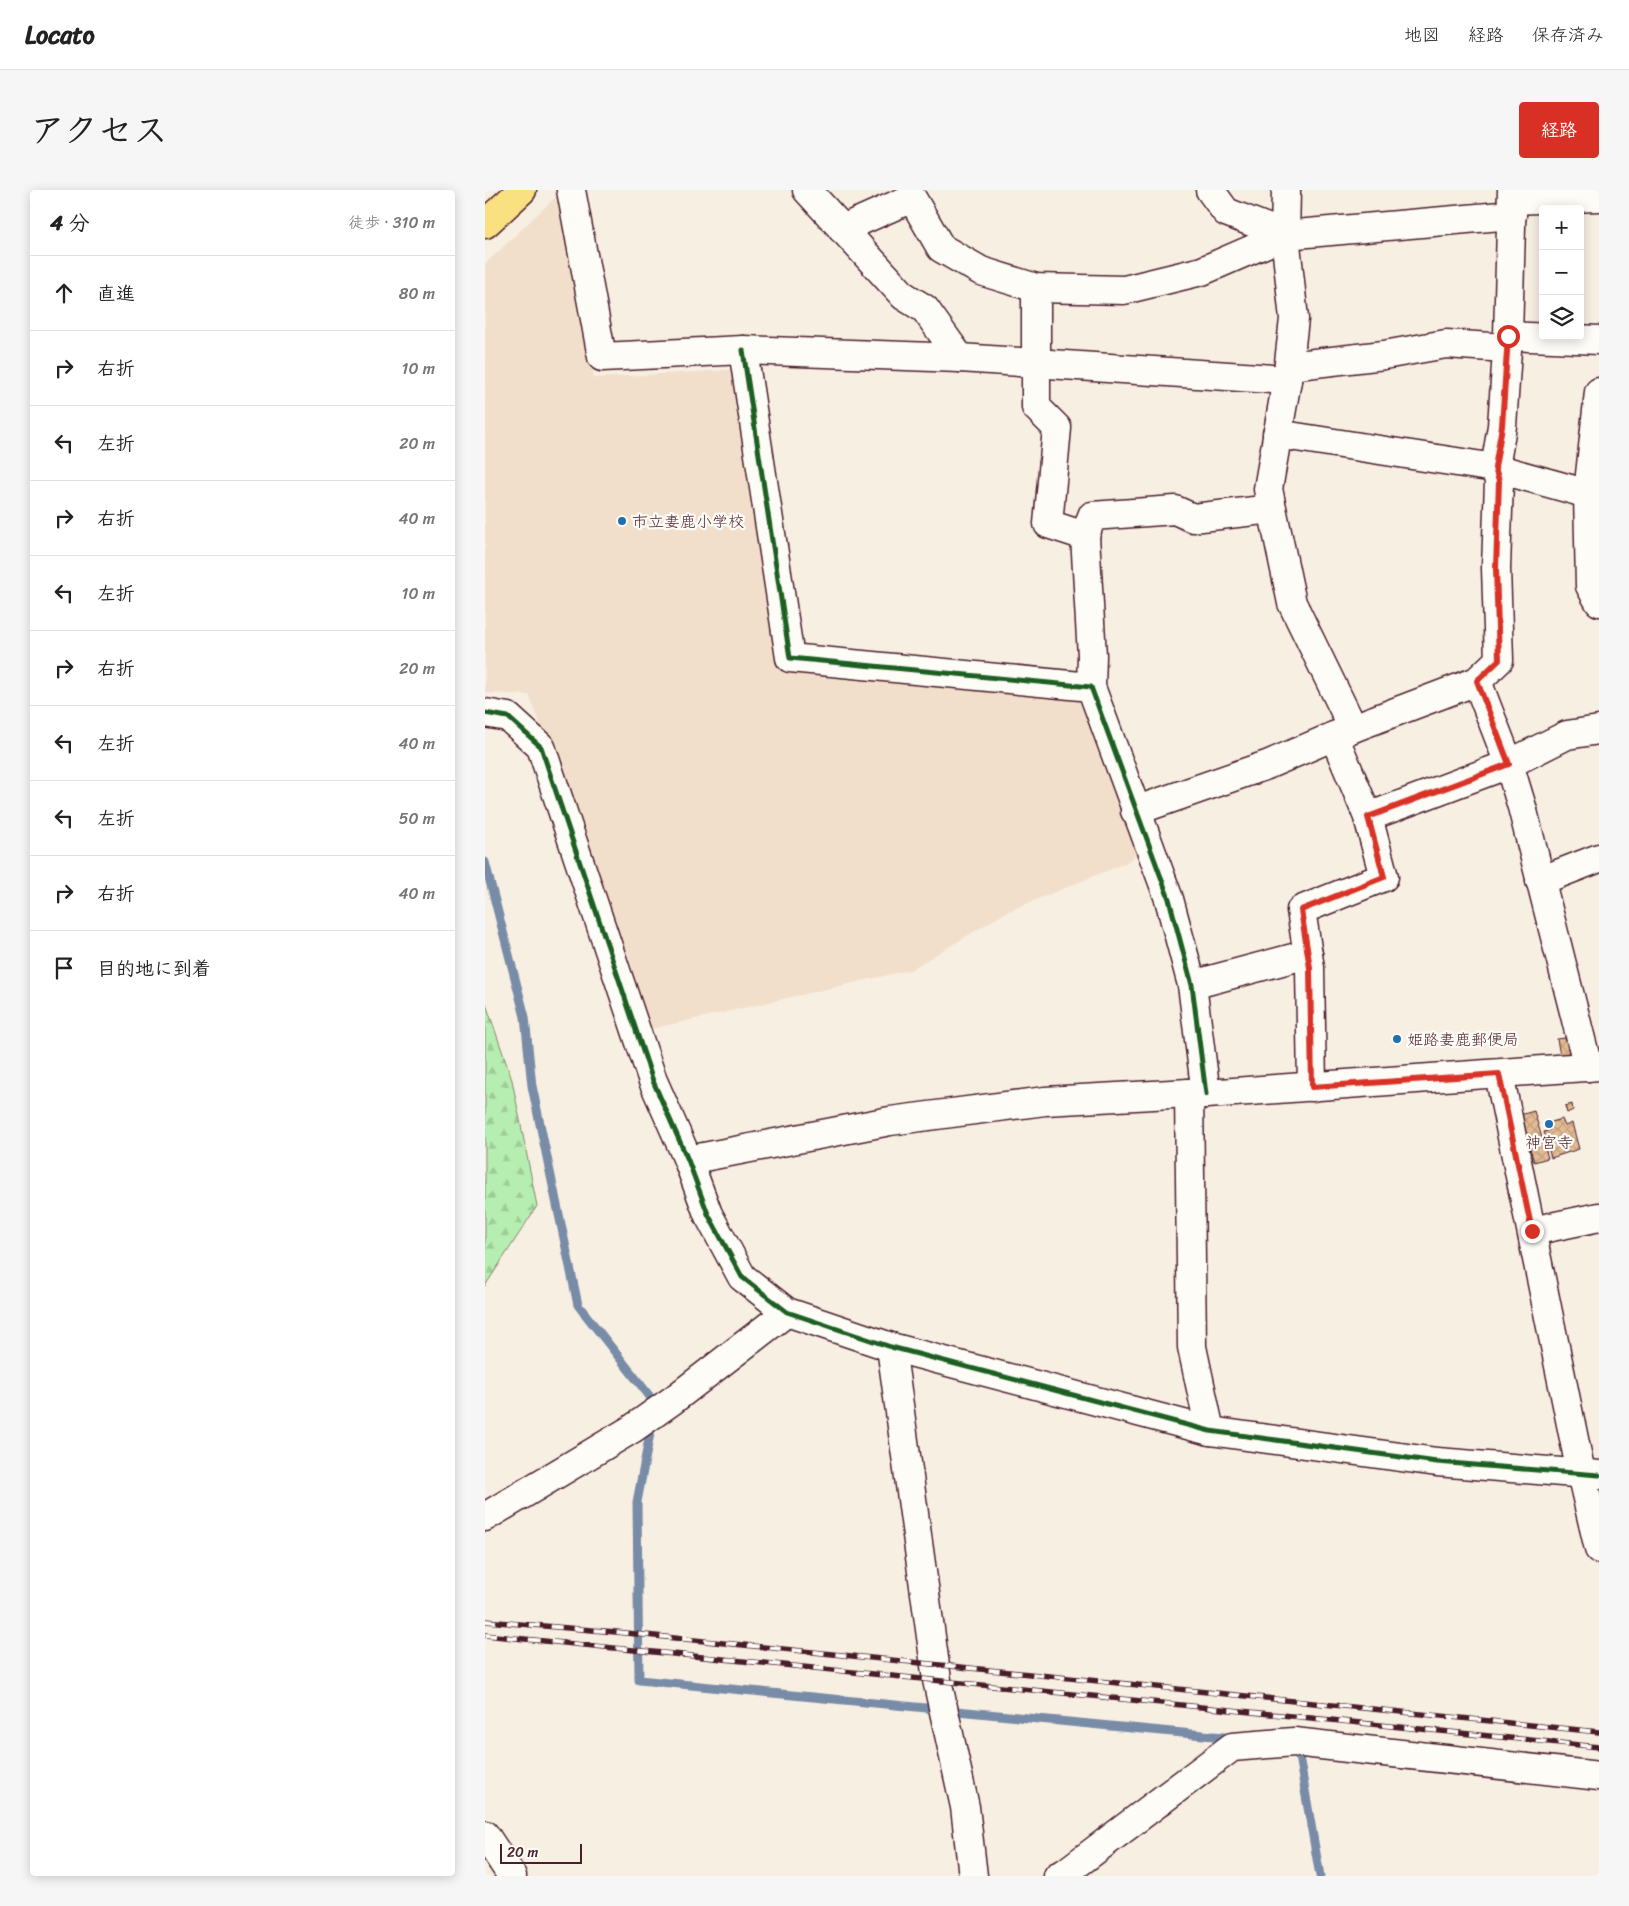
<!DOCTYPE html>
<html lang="ja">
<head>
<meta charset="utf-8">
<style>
  body { margin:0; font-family:Sriracha,"Klee One",sans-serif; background:#f6f6f6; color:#222 }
  .controls { position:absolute; right:15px; top:15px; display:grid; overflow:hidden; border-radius:5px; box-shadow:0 2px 12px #0003 }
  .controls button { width:45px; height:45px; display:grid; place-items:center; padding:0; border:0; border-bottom:1px solid #e0e0e0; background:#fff; color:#222; font:25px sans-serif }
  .scale { position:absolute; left:15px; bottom:12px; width:82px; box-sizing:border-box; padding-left:5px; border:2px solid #4a1f2b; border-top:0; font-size:14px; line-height:18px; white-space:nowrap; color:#4a1f2b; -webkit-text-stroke:4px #fdfcf7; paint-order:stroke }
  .stop { position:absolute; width:15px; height:15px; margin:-11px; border:4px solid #d93025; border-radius:50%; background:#fff }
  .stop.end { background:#d93025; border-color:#fff; box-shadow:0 1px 5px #0008 }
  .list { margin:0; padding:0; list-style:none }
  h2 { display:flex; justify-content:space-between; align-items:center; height:65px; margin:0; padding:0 20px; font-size:21px }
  h2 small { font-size:16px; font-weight:400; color:#767676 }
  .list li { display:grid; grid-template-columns:32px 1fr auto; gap:15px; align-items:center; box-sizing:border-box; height:75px; padding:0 20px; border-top:1px solid #e0e0e0 }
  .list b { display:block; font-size:19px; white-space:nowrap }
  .list em { font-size:16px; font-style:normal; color:#767676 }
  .icon { flex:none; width:28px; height:28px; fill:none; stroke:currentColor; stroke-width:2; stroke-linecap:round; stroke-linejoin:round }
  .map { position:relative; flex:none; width:1114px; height:1686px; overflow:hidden; border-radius:5px }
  header { display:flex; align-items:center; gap:30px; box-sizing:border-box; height:70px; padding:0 25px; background:#fff; border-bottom:1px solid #e0e0e0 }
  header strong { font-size:24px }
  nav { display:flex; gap:28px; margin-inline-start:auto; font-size:18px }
  .intro { display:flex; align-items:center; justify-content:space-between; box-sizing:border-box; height:120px; padding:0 30px }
  h1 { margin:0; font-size:35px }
  .button { padding:12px 22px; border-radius:5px; background:#d93025; color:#fff; font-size:18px; font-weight:700 }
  main { display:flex; gap:30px; padding:0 30px }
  aside { flex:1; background:#fff; border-radius:5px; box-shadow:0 2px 12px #0003 }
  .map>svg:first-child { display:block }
  .built { fill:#f2dfcb }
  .forest { fill:url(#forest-firs); stroke:#80866e }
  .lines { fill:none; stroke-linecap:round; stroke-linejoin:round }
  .stream { stroke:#798ca7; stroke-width:9 }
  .building { fill:url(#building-cross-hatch); stroke:#4a1f2b }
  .minor-casing { stroke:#4a1f2b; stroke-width:31 }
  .major-casing { stroke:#4a1f2b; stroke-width:31 }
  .minor { stroke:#fdfcf7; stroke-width:28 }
  .major { stroke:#f9e181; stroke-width:28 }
  .rail-casing { stroke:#4a1f2b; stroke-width:5.5 }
  .rail { stroke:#fdfcf7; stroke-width:4; stroke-dasharray:11; stroke-linecap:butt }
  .cycleway-casing { stroke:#fdfcf7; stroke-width:8 }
  .cycleway { stroke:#1b5e20; stroke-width:5 }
  .route { stroke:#d93025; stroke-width:6 }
  .poi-dot { fill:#1f6fb2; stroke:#fdfcf7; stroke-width:2 }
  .labels { text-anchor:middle; stroke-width:4.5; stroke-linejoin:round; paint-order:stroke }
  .poi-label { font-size:16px; fill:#4a1f2b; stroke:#fdfcf7; text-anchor:start }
</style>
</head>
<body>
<header>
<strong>Locato</strong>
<nav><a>地図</a><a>経路</a><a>保存済み</a></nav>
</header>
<div class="intro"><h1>アクセス</h1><a class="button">経路</a></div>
<main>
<aside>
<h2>4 分<small>徒歩 · 310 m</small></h2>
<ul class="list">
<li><svg class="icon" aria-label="ahead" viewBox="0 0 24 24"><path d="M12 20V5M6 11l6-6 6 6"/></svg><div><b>直進</b></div><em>80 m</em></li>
<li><svg class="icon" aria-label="right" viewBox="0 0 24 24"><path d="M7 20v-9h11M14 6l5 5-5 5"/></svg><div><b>右折</b></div><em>10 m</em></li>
<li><svg class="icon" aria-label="left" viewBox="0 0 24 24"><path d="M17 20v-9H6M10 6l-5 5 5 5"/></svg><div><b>左折</b></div><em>20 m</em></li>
<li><svg class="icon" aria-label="right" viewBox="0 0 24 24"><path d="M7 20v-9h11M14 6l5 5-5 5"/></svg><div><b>右折</b></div><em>40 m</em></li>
<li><svg class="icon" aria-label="left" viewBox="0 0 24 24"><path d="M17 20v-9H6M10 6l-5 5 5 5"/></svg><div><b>左折</b></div><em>10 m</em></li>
<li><svg class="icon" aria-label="right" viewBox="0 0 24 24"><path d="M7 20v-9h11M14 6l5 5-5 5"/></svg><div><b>右折</b></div><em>20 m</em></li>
<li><svg class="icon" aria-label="left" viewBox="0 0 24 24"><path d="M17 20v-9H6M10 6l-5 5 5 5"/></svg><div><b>左折</b></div><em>40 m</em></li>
<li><svg class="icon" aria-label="left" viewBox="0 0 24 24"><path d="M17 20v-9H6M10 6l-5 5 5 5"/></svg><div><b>左折</b></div><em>50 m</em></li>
<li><svg class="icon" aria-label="right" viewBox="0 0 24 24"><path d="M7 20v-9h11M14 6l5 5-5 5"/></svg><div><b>右折</b></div><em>40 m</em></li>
<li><svg class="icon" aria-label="arrive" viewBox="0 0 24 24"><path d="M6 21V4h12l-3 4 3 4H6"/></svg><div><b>目的地に到着</b></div></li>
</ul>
</aside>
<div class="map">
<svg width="1114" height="1686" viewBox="0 0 1114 1686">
  <defs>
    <pattern id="forest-firs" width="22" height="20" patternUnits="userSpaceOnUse" patternTransform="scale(1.25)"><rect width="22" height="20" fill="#b6eeb1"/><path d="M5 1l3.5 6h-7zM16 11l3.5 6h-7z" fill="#9ecc98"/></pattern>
    <pattern id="building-cross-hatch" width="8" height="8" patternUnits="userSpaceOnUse" patternTransform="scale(1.25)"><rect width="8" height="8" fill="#e3bb94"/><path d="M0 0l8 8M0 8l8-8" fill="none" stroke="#c4a080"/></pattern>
  </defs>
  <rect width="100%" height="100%" fill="#f8efe3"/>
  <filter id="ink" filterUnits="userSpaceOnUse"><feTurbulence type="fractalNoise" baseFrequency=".02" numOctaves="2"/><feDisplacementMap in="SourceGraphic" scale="10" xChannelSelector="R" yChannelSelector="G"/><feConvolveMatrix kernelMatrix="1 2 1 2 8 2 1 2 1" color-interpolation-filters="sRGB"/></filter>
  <g filter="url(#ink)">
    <path class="built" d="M78,0L109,188L244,180L251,192L297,471L600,508L657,659L641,673L524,721L425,780L162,840L146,774L44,505L0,503V74Z"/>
    <path class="forest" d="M0,811L27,890L52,1016L0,1096Z"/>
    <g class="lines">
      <g class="stream">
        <path d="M0,672L40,827L47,896L93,1115L170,1213L169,1218"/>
        <path d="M167,1233L152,1312L154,1490L749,1548"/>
        <path d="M812,1555L835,1686"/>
      </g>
    </g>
    <g class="building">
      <path d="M1089,847L1091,863L1075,866L1072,849Z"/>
      <path d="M1087,914L1088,920L1082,923L1080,916Z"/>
      <path d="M1049,921L1063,968L1049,972L1035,925Z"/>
      <path d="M1077,929L1080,936L1087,933L1094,959L1066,968L1059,942L1065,940L1063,933Z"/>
    </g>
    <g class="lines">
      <g class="minor-casing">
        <g id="minor">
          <path d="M86,0L117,167L258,160L475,168L802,190"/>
          <path d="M322,0L419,106L440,119L475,168"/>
          <path d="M725,0L741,22L800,45"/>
          <path d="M801,0L800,45L809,129L802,190L783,299L807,413L868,538"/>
          <path d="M1027,10L1114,7"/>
          <path d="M357,39L427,8L456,58L496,81L551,98L639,100L717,81L800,45L1027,25"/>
          <path d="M551,98V217L572,238L563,334L600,346"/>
          <path d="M1023,146L1114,150"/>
          <path d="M258,160L305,468L606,497L684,709L707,795L721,904"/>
          <path d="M804,176L899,165L961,154L1021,158"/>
          <path d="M1114,202L1103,303L1105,396L1114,412"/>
          <path d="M792,244L1010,278L1114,307"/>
          <path d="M992,491L1024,574L1037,617L1103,877"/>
          <path d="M606,497L607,466L600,346L607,326L690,320L708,328L787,319"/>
          <path d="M0,523L23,527L56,557L168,891L203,970L223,1024L257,1087L302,1122L406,1157L725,1241L952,1272L1114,1285"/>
          <path d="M650,621L782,575L868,538L992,491L1014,470L1011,378L1014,291L1010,278L1017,236L1023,146L1027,0"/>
          <path d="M883,627L1024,574L1082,545L1114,540"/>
          <path d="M1055,691L1114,668"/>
          <path d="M707,795L823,764"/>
          <path d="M1014,884L1096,1283L1114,1359"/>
          <path d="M827,897L825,778L816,720L899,687L883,627L849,546"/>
          <path d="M704,903L707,1157L725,1241"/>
          <path d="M203,970L405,931L560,911L704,903L721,904L1114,876"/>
          <path d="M1047,1041L1114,1027"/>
          <path d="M406,1157L452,1490L480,1617L488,1686"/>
          <path d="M0,1327L147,1239L188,1210L302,1122"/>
          <path d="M0,1645L27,1686"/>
          <path d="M573,1686L580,1683L747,1557L809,1552L1114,1586"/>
        </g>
      </g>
      <g class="major-casing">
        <path id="major" d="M0,34L37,0"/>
      </g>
      <use href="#minor" class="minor"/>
      <use href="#major" class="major"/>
      <g class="rail-casing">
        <g id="rail">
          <path d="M0,1431L131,1442L1114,1542"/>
          <path d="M0,1445L1114,1557"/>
        </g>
      </g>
      <use href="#rail" class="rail"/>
      <g class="cycleway-casing">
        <g id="cycleway">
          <path d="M258,160L305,468L606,497L684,709L707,795L721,904"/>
          <path d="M0,523L23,527L56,557L168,891L203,970L223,1024L257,1087L302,1122L406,1157L725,1241L952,1272L1114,1285"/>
        </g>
      </g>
      <use href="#cycleway" class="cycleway"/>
    </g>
  </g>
  <g class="lines" filter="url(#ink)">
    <path class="route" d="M1023,146L1017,236L1010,278L1014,291L1011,378L1014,470L992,491L1024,574L883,627L899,687L816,720L825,778L827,897L1014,884L1047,1041"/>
  </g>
  <g class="poi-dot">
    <circle cx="137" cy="331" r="5"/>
    <circle cx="912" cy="849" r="5"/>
    <circle cx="1064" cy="934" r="5"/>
  </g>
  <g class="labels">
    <g class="poi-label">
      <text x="147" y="337">市立妻鹿小学校</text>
      <text x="922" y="855">姫路妻鹿郵便局</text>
      <text x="1064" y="958" text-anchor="middle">神宮寺</text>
    </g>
  </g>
</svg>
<div class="controls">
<button>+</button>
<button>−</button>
<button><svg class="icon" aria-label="layers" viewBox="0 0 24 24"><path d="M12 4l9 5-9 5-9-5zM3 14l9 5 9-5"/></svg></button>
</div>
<div class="scale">20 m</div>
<div class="stop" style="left:1023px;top:146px"></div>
<div class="stop end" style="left:1047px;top:1041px"></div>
</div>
</main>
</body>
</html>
